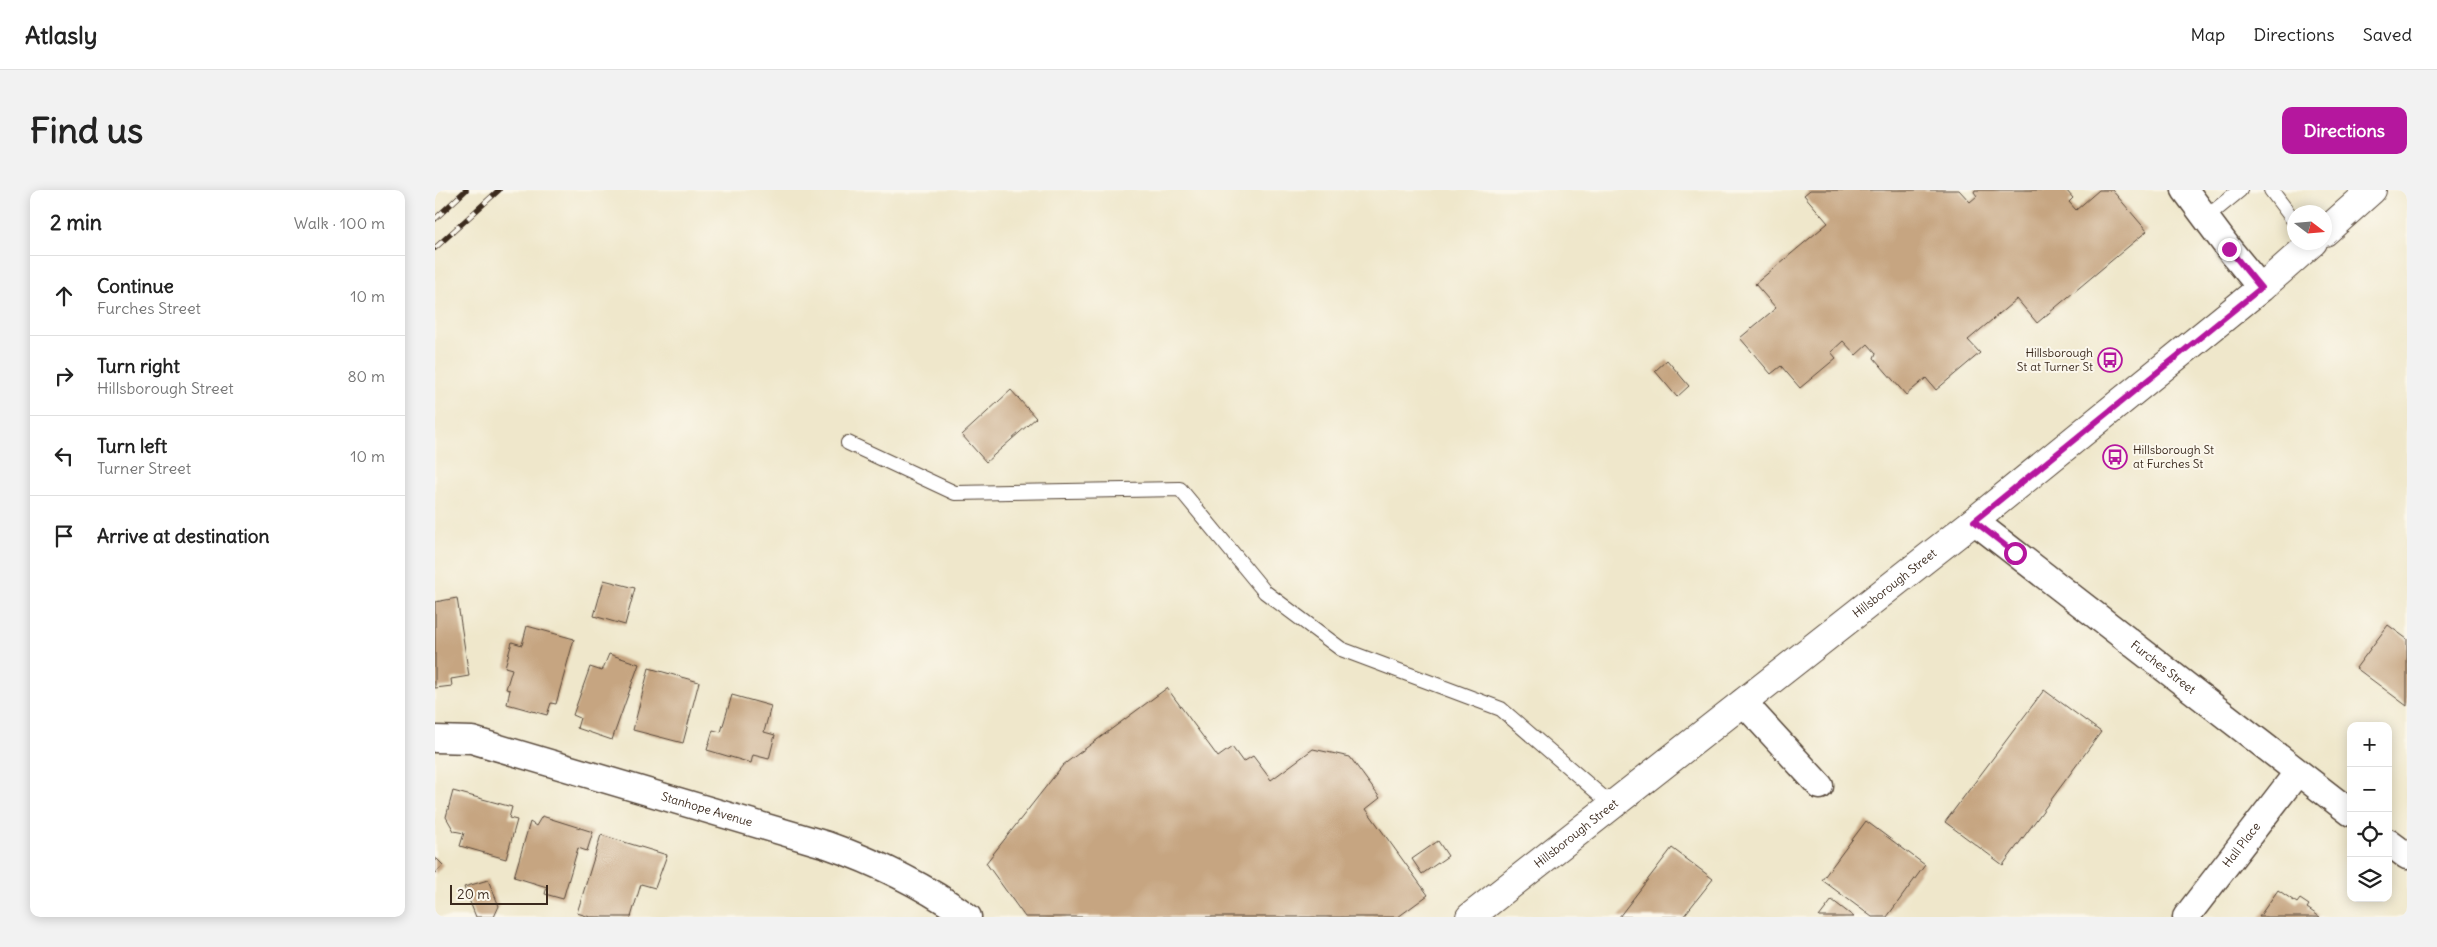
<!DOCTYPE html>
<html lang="en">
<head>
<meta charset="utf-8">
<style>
  body { margin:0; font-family:Delius,sans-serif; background:#f2f2f2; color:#222 }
  .controls { position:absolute; right:15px; bottom:15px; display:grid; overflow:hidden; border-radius:10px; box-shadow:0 2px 12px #0003 }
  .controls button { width:45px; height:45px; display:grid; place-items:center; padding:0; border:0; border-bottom:1px solid #e0e0e0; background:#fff; color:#222; font:25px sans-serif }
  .compass { position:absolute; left:1852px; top:15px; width:45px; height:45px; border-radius:50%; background:#fff; box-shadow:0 2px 12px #0003; rotate:106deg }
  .scale { position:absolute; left:15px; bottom:12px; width:98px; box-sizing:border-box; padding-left:5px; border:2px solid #3b2a1e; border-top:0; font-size:14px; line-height:18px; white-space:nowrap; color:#3b2a1e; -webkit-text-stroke:4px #fbf7ec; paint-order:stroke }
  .stop { position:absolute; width:15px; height:15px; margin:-11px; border:4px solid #b5179e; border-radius:50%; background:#fff }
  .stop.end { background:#b5179e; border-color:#fff; box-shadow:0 1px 5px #0008 }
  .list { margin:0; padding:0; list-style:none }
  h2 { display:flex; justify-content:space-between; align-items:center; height:65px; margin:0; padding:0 20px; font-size:21px }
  h2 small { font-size:16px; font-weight:400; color:#767676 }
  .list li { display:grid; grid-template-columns:32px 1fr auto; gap:15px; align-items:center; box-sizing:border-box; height:80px; padding:0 20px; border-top:1px solid #e0e0e0 }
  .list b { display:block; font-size:19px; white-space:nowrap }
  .list p { margin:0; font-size:16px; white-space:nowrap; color:#767676 }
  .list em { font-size:16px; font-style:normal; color:#767676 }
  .icon { flex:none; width:28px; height:28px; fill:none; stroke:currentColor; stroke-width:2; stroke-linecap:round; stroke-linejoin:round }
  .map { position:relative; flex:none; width:1972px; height:727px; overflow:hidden; border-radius:10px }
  header { display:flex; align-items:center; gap:30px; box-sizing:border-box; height:70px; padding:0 25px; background:#fff; border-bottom:1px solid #e0e0e0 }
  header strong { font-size:24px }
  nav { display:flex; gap:28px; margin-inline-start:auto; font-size:18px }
  .intro { display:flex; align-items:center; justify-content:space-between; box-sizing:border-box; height:120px; padding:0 30px }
  h1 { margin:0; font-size:35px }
  .button { padding:12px 22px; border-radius:10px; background:#b5179e; color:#fff; font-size:18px; font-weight:700 }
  main { display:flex; gap:30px; padding:0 30px }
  aside { flex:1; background:#fff; border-radius:10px; box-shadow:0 2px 12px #0003 }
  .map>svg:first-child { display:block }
  .building { fill:#c6a581 }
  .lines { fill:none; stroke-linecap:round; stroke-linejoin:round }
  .service-casing { stroke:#564638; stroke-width:16 }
  .minor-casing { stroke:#564638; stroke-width:29 }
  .primary-casing { stroke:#564638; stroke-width:30 }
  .service { stroke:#fff; stroke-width:14 }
  .minor { stroke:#fff; stroke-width:26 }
  .primary { stroke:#fff; stroke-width:28 }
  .rail-casing { stroke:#3b2a1e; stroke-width:5.5 }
  .rail { stroke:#fbf7ec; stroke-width:4; stroke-dasharray:11; stroke-linecap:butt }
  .route { stroke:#b5179e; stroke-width:6 }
  .labels { text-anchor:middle; stroke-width:4; stroke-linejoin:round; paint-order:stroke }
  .poi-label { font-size:12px; fill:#3b2a1e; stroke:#fbf7ec; text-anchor:end }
  .street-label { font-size:12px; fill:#3b2a1e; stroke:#fbf7ec }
</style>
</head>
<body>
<header>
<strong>Atlasly</strong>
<nav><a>Map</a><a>Directions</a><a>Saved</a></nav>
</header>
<div class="intro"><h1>Find us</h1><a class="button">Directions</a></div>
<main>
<aside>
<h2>2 min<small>Walk · 100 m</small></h2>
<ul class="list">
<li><svg class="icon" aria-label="ahead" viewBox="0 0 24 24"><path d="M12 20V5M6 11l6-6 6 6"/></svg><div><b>Continue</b><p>Furches Street</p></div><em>10 m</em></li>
<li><svg class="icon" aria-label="right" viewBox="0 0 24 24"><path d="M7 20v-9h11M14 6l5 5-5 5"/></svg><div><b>Turn right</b><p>Hillsborough Street</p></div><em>80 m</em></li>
<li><svg class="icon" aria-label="left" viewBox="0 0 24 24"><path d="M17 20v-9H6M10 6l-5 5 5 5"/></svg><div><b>Turn left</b><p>Turner Street</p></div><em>10 m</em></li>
<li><svg class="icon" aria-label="arrive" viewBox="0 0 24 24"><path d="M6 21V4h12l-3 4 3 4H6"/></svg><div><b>Arrive at destination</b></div></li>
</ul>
</aside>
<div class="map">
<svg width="1972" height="727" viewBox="0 0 1972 727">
  <rect width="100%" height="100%" fill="#fbf7ec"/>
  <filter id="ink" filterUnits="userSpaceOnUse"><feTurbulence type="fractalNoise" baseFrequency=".02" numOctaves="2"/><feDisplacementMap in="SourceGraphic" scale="10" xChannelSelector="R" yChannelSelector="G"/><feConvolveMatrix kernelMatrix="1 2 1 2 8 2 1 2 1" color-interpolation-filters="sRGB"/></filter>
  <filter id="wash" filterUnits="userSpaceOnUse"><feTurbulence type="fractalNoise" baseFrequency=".0096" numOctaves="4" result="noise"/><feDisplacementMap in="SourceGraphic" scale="20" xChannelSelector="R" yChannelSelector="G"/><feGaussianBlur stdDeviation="1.12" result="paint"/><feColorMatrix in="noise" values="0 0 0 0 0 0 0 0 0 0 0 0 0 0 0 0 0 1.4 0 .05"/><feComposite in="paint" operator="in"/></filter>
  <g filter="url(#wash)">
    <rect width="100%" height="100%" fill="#efe7cb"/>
    <g id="blocks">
      <g class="building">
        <path d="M1375,0H1524L1535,12L1542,6L1539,2L1540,0H1631L1638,8L1634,12L1641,20L1664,0H1677L1712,41L1602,133L1582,109L1533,150L1545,163L1501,200L1491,188L1471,205L1439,168L1441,163L1433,154L1421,165L1408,151L1396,162L1401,168L1365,198L1346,176L1336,184L1305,148L1341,118L1320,94L1393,33L1369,5Z"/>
        <path d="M1232,170L1254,196L1242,207L1220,181Z"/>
        <path d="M576,200L601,228L551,272L527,245Z"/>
        <path d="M169,390L200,398L190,435L159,426Z"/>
        <path d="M22,408L34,486L16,489L17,496L0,498V412Z"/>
        <path d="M1953,435L1972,449V516L1921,478Z"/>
        <path d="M92,436L139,449L121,514L116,513L112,525L72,514L75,500L71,499L77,479L70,477L77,452L87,455Z"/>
        <path d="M174,464L204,474L177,550L142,538L145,528L138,525L155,477L167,481Z"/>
        <path d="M214,478L264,492L248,553L198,540Z"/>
        <path d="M732,498L783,567L797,557L808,572L818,566L836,590L878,559L915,567L945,608L931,619L993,705L963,727H590L551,673L628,575Z"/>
        <path d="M1609,500L1666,542L1568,675L1510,632Z"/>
        <path d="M297,505L336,516L329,542L340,545L334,569L318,565L316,573L272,560L278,540L286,542Z"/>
        <path d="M18,601L77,617L74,628L82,630L71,669L25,656L29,643L19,641L11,627Z"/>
        <path d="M107,626L158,642L152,661L143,658L128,709L110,704L112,697L79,687L95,632L101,636Z"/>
        <path d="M1431,631L1490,675L1452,727H1437L1387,690Z"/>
        <path d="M166,645L232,665L220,698L206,694L196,727H155L142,723Z"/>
        <path d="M1003,651L1013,666L987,684L977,669Z"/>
        <path d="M1237,658L1278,689L1248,727H1184Z"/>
        <path d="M0,667L8,675L0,684Z"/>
        <path d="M53,690L64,716L59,727H41L29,697Z"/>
        <path d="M1843,700L1862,713L1865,709L1874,715L1872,718L1885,727H1824Z"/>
        <path d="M1397,710L1419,727H1384Z"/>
      </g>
    </g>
  </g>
  <g filter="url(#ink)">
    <use href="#blocks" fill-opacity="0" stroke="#564638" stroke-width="1"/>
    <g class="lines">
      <g class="service-casing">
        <g id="service">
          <path d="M1836,0L1860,32"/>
          <path d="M1772,27L1805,0"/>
          <path d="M413,253L520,303L745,299L830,402L906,459L1066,519L1177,615"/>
        </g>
      </g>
      <g class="minor-casing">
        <g id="minor">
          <path d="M1750,0L1794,59L1826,98"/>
          <path id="s1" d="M1539,331L1916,623"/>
          <path d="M1308,512L1385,596"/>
          <path id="s2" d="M0,549L37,550L392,655C443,673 489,695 533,727"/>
          <path d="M1953,652L1972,666"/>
          <path id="s3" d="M1751,727L1862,583"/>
        </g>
      </g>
      <g class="primary-casing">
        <g id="primary">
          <path d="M1890,42L1937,0"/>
          <path id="s4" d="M1035,727L1539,331L1826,98L1878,52"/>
        </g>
      </g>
      <use href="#service" class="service"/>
      <use href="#minor" class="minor"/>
      <use href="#primary" class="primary"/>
      <g class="rail-casing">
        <g id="rail">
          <path d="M0,29L31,0"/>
          <path d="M0,58L64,0"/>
        </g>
      </g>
      <use href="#rail" class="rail"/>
    </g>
  </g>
  <g class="lines" filter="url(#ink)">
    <path class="route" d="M1580,363L1539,331L1826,98L1794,59"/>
  </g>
  <defs>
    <g id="bus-ring" transform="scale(1.25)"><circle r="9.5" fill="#fbf7ec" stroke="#b5179e" stroke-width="1.5"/><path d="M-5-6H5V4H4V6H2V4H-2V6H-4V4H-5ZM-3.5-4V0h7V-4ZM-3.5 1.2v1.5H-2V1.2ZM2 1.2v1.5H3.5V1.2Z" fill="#b5179e"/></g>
  </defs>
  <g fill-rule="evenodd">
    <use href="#bus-ring" x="1675" y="170"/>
    <use href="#bus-ring" x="1680" y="267"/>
  </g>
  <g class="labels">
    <g class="poi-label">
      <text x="1658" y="167">Hillsborough<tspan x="1658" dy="14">St at Turner St</tspan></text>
      <text x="1698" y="264" text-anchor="start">Hillsborough St<tspan x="1698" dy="14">at Furches St</tspan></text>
    </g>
    <g class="street-label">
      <text dy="4" stroke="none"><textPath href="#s4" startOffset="540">Hillsborough Street</textPath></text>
      <text dy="4" stroke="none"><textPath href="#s1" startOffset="239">Furches Street</textPath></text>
      <text dy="4" stroke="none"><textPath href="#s2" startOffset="282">Stanhope Avenue</textPath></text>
      <text dy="4" stroke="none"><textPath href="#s4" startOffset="135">Hillsborough Street</textPath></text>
      <text dy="4" stroke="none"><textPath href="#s3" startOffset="91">Hall Place</textPath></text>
    </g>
  </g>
</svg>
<div class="controls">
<button>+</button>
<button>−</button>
<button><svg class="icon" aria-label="locate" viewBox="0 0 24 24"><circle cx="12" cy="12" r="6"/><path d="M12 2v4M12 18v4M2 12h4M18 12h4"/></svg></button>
<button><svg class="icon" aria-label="layers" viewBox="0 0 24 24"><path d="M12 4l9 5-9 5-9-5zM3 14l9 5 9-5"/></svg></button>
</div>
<svg class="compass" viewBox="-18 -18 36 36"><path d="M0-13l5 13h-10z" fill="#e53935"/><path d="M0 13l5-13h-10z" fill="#767676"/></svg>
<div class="scale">20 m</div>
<div class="stop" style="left:1580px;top:363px"></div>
<div class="stop end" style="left:1794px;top:59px"></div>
</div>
</main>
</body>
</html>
